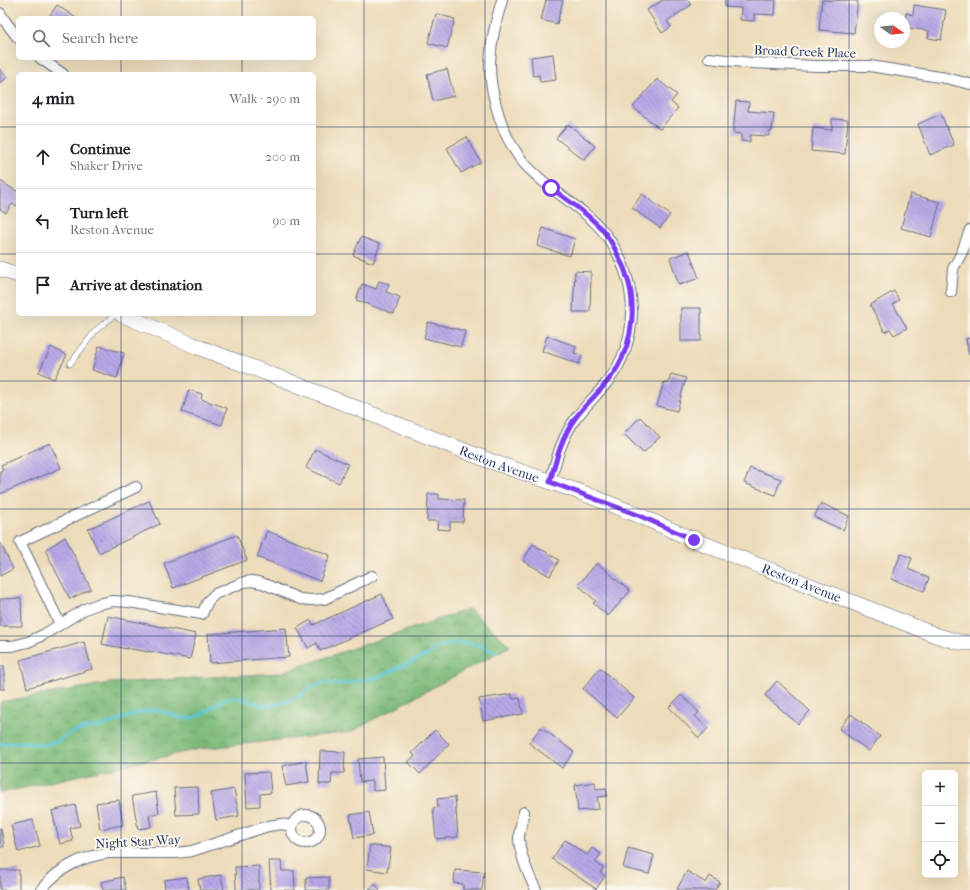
<!DOCTYPE html>
<html lang="en">
<head>
<meta charset="utf-8">
<style>
  body { margin:0; font-family:"IM FELL French Canon",serif; background:#f2f2f2; color:#202124 }
  .controls { position:absolute; right:12px; bottom:12px; display:grid; overflow:hidden; border-radius:6px; box-shadow:0 4px 16px #0002 }
  .controls button { width:36px; height:36px; display:grid; place-items:center; padding:0; border:0; border-bottom:1px solid #e0e0e0; background:#fff; color:#202124; font:20px sans-serif }
  .compass { position:absolute; left:874px; top:12px; width:36px; height:36px; border-radius:50%; background:#fff; box-shadow:0 4px 16px #0002; rotate:104deg }
  .stop { position:absolute; width:12px; height:12px; margin:-9px; border:3px solid #7c3aed; border-radius:50%; background:#fff }
  .stop.end { background:#7c3aed; border-color:#fff; box-shadow:0 1px 4px #0008 }
  .list { margin:0; padding:0; list-style:none }
  h2 { display:flex; justify-content:space-between; align-items:center; height:52px; margin:0; padding:0 16px; font-size:17px }
  h2 small { font-size:13px; font-weight:400; color:#757577 }
  .list li { display:grid; grid-template-columns:26px 1fr auto; gap:12px; align-items:center; box-sizing:border-box; height:64px; padding:0 16px; border-top:1px solid #e0e0e0 }
  .list b { display:block; font-size:15px; white-space:nowrap }
  .list p { margin:0; font-size:13px; white-space:nowrap; color:#757577 }
  .list em { font-size:13px; font-style:normal; color:#757577 }
  .icon { flex:none; width:22px; height:22px; fill:none; stroke:currentColor; stroke-width:2; stroke-linecap:round; stroke-linejoin:round }
  .map { position:relative; flex:none; width:970px; height:890px; overflow:hidden }
  .search { position:absolute; background:#fff; box-shadow:0 4px 16px #0002; left:16px; top:16px; width:300px; height:44px; display:flex; align-items:center; gap:10px; box-sizing:border-box; padding:0 14px; border-radius:6px; color:#757577; font-size:15px }
  .panel { position:absolute; background:#fff; box-shadow:0 4px 16px #0002; left:16px; top:72px; width:300px; height:244px; border-radius:6px }
  .map>svg:first-child { display:block }
  .forest { fill:url(#forest-crowns); stroke:#4c756c }
  .lines { fill:none; stroke-linecap:round; stroke-linejoin:round }
  .stream { stroke:#59c5d1; stroke-width:3.5 }
  .building { fill:url(#building-back-hatch) }
  .lane-casing { stroke:#646c7e; stroke-width:6 }
  .street-casing { stroke:#646c7e; stroke-width:12 }
  .secondary-casing { stroke:#646c7e; stroke-width:16 }
  .lane { stroke:#fff; stroke-width:5 }
  .street { stroke:#fff; stroke-width:10 }
  .secondary { stroke:#fff; stroke-width:15 }
  .route { stroke:#7c3aed; stroke-width:5 }
  .grid { fill:none; stroke:#1b2f5e; stroke-width:1; stroke-opacity:0.55 }
  .labels { text-anchor:middle; stroke-width:4; stroke-linejoin:round; paint-order:stroke }
  .street-label { font-size:13px; fill:#1b2f5e; stroke:#fbf7ec }
</style>
</head>
<body>
<div class="map">
<svg width="970" height="890" viewBox="0 0 970 890">
  <defs>
    <pattern id="forest-crowns" width="20" height="18" patternUnits="userSpaceOnUse"><rect width="20" height="18" fill="#7ebb7a"/><path d="M2 6a3 3 0 1 1 6 0M12 15a3 3 0 1 1 6 0" fill="none" stroke="#669867"/></pattern>
    <pattern id="building-back-hatch" width="6" height="6" patternUnits="userSpaceOnUse"><rect width="6" height="6" fill="#b8a8e7"/><path d="M-1 5l2 2M0 0l6 6M5-1l2 2" fill="none" stroke="#9589be"/></pattern>
  </defs>
  <rect width="100%" height="100%" fill="#fbf7ec"/>
  <filter id="ink" filterUnits="userSpaceOnUse"><feTurbulence type="fractalNoise" baseFrequency=".025" numOctaves="2"/><feDisplacementMap in="SourceGraphic" scale="8" xChannelSelector="R" yChannelSelector="G"/><feConvolveMatrix kernelMatrix="1 2 1 2 8 2 1 2 1" color-interpolation-filters="sRGB"/></filter>
  <filter id="wash" filterUnits="userSpaceOnUse"><feTurbulence type="fractalNoise" baseFrequency=".012" numOctaves="4" result="noise"/><feDisplacementMap in="SourceGraphic" scale="16" xChannelSelector="R" yChannelSelector="G"/><feGaussianBlur stdDeviation="0.9" result="paint"/><feColorMatrix in="noise" values="0 0 0 0 0 0 0 0 0 0 0 0 0 0 0 0 0 1.4 0 .05"/><feComposite in="paint" operator="in"/></filter>
  <g filter="url(#wash)">
    <rect width="100%" height="100%" fill="#eddcba"/>
    <path class="forest" d="M469,609L510,646L378,717L351,732L199,749L0,793V702L110,683L280,673Z"/>
    <g class="lines">
      <path class="stream" d="M0,744L24,742L41,745L56,742L73,732L87,728L103,726L140,712L155,710L170,714L181,718H193L204,713L225,699L236,697L265,706L280,704L297,698L309,688L323,683L341,684L378,677L427,655L438,647L454,643L466,642L483,647L496,652"/>
    </g>
    <g id="blocks">
      <g class="building">
        <path d="M546,0H563L557,24L541,20Z"/>
        <path d="M663,0H688L691,5L667,21L671,27L662,33L647,10Z"/>
        <path d="M725,0H776L775,15L754,14V21L740,20L741,8L725,7Z"/>
        <path d="M822,0L858,1L854,33L819,30Z"/>
        <path d="M57,5L76,18H48Z"/>
        <path d="M914,5L946,10L941,40L928,38L929,31L904,27L906,13L913,15Z"/>
        <path d="M436,14L455,19L447,48L428,43Z"/>
        <path d="M553,54L556,80L540,82L539,75L533,76L531,57Z"/>
        <path d="M0,69L7,77L0,84Z"/>
        <path d="M447,69L454,96L433,101L427,74Z"/>
        <path d="M657,79L677,95L671,102L678,108L660,129L633,107Z"/>
        <path d="M736,101L749,102L748,111L774,113L772,131H769V136L750,135V142L741,141V134L733,133Z"/>
        <path d="M941,114L954,145L930,155L918,124Z"/>
        <path d="M832,119L848,120L845,154L811,151L813,128L832,130Z"/>
        <path d="M568,124L595,146L584,160L556,138Z"/>
        <path d="M467,137L481,162L461,173L447,148Z"/>
        <path d="M0,181L18,192V203L16,206L12,204L6,213L0,209Z"/>
        <path d="M642,194L670,215L660,228L632,208Z"/>
        <path d="M910,194L940,202L931,237L901,228Z"/>
        <path d="M543,228L575,239L570,256L537,246Z"/>
        <path d="M361,237L380,244L373,263L353,255Z"/>
        <path d="M689,251L699,278L679,285L670,258Z"/>
        <path d="M575,271L591,272L590,312H573Z"/>
        <path d="M379,281L389,284L386,292L400,297L394,314L356,300L362,284L376,289Z"/>
        <path d="M894,291L899,300L893,304L907,328L894,335L890,329L885,332L870,305Z"/>
        <rect x="681" y="308" width="20" height="33"/>
        <path d="M428,322L465,331L461,347L424,338Z"/>
        <path d="M547,336L576,346L574,353L582,355L579,364L542,351Z"/>
        <path d="M970,338V355H969L966,339Z"/>
        <path d="M99,346L124,353L117,378L92,370Z"/>
        <path d="M51,347L67,355L54,379L39,372Z"/>
        <path d="M671,374L686,378L677,411L657,406L664,382L668,384Z"/>
        <path d="M189,390L202,394L201,399L227,408L222,425L182,412Z"/>
        <path d="M640,417L660,437L643,453L624,434Z"/>
        <path d="M50,443L61,468L0,494V471L3,470L1,465Z"/>
        <path d="M315,449L348,464L339,483L306,468Z"/>
        <path d="M750,468L781,479L775,495L744,483Z"/>
        <path d="M428,494H439V499L464,500L463,522H450V530L437,529L438,521H427Z"/>
        <path d="M149,501L160,524L99,553L88,529Z"/>
        <path d="M821,503L849,516L843,530L814,517Z"/>
        <path d="M267,531L330,555L320,581L257,557Z"/>
        <path d="M237,535L247,560L173,588L164,563Z"/>
        <path d="M65,537L91,589L70,599L45,550Z"/>
        <path d="M0,542L13,569L0,576Z"/>
        <path d="M533,544L559,560L550,576L523,561Z"/>
        <path d="M901,554L912,558L908,569L929,578L924,591L891,579Z"/>
        <path d="M597,563L630,591L608,616L593,603L596,601L578,585Z"/>
        <path d="M382,594L393,619L320,651L317,643L308,648L297,628L311,620L313,625Z"/>
        <path d="M21,598L22,626H0V599Z"/>
        <path d="M108,616L196,634L190,659L148,651V652L127,648V649L102,644Z"/>
        <path d="M286,628L289,657L210,663L208,634Z"/>
        <path d="M84,642L92,669L27,688L20,660Z"/>
        <rect x="0" y="666" width="4" height="23"/>
        <path d="M600,668L634,698L617,718L583,689Z"/>
        <path d="M777,681L810,711L798,724L765,695Z"/>
        <path d="M512,694L513,699L520,698L523,714L483,721L479,699Z"/>
        <path d="M681,695L699,712L695,716L708,728L699,738L669,707Z"/>
        <path d="M851,714L880,736L869,751L839,729Z"/>
        <path d="M541,727L574,752L562,768L529,743Z"/>
        <path d="M435,730L449,744L420,774L408,762L415,756L412,753Z"/>
        <path d="M320,751L345,752L344,773H332L331,784H319Z"/>
        <path d="M383,757L385,790L373,791V781L360,782L358,759Z"/>
        <path d="M306,761L309,782L286,786L282,766Z"/>
        <path d="M269,772L271,793L260,794V806L247,807L245,773Z"/>
        <path d="M595,782L596,789L606,788L607,796L597,797L599,809L578,811L575,785Z"/>
        <path d="M198,787L199,814L176,815L174,788Z"/>
        <path d="M234,789L239,816L216,820L211,793Z"/>
        <path d="M156,792L159,813L149,815L151,827L138,829L132,796Z"/>
        <path d="M455,797L458,837L436,839L433,808L438,807L437,799Z"/>
        <path d="M119,800L123,825L100,829L96,803Z"/>
        <path d="M75,805L80,826L70,828L73,841L60,844L52,811Z"/>
        <path d="M369,812L373,835L354,838L350,815Z"/>
        <path d="M33,820L40,846L18,852L11,825Z"/>
        <path d="M0,828H1L4,847H0Z"/>
        <path d="M565,840L587,855L592,848L601,854L595,862L603,868L600,873L605,876L596,889L552,859Z"/>
        <path d="M370,845L391,848L387,872L367,869Z"/>
        <path d="M628,848L654,855L649,874L623,868Z"/>
        <path d="M269,861H281L282,871H294L295,890H271Z"/>
        <path d="M259,866V890H236L235,867Z"/>
        <rect x="0" y="870" width="19" height="20"/>
        <path d="M455,870L484,872L482,890H463V884L454,883Z"/>
        <path d="M687,871L706,883L710,876L720,882L715,890H679L677,889Z"/>
        <path d="M221,875L224,890H200L198,879Z"/>
        <path d="M123,877L126,890H103L101,882Z"/>
        <path d="M187,877L189,890H165L164,880Z"/>
        <path d="M329,877V890H306V878Z"/>
        <path d="M375,884L380,890H368Z"/>
      </g>
    </g>
  </g>
  <g filter="url(#ink)">
    <use href="#blocks" fill-opacity="0" stroke="#646c7e" stroke-width="1"/>
    <g class="lines">
      <g class="lane-casing">
        <path id="lane" d="M70,364L96,330L116,314"/>
      </g>
      <g class="street-casing">
        <g id="street">
          <path d="M502,0C496,20 491,41 490,62C489,87 500,128 514,149C519,158 527,167 535,174C547,186 562,195 575,206C586,214 598,224 606,235C623,258 632,286 632,314C631,337 623,363 608,381C598,394 586,405 576,418C562,437 556,460 550,482"/>
          <path d="M0,13L5,21L18,38"/>
          <path d="M40,58L63,74"/>
          <path d="M709,58L751,63L816,66H870L946,78L970,84"/>
          <path d="M951,292L953,269L962,252L970,230"/>
          <path d="M60,624L20,542L136,487"/>
          <path d="M0,646H12L28,642L43,635L85,609L98,604L113,601L129,602L202,614L208,601L215,594L244,582L252,581L262,583L300,599L311,600L324,599L372,576"/>
          <path d="M524,812C522,821 519,830 519,839C520,855 529,876 536,890"/>
          <circle cx="306" cy="829" r="14"/>
          <path d="M41,890C58,868 83,856 109,853H176L192,851L268,826L281,824L292,826"/>
        </g>
      </g>
      <g class="secondary-casing">
        <g id="secondary">
          <path d="M0,269L18,275"/>
          <path id="s1" d="M121,314L198,347L288,381L490,461L580,492L638,515L694,540L938,636L959,642L970,643"/>
        </g>
      </g>
      <use href="#lane" class="lane"/>
      <use href="#street" class="street"/>
      <use href="#secondary" class="secondary"/>
    </g>
  </g>
  <g class="lines" filter="url(#ink)">
    <path class="route" d="M551,188C570,202 590,215 605,233C611,241 616,250 620,260C622,264 625,269 626,274C637,303 633,341 617,368C606,387 589,400 576,417C562,436 556,459 550,482L638,515L694,540"/>
  </g>
  <path class="grid" d="M121,0V18M242,0V18M364,0V890M485,0V890M606,0V890M728,0V890M849,0V890M121,58V74M242,58V74M0,127H18M314,127H970M0,254H18M314,254H970M121,314V890M242,314V890M0,381H970M0,509H970M0,636H970M0,763H970"/>
  <g class="labels">
    <g class="street-label">
      <text transform="translate(805 51) rotate(2)" y="5">Broad Creek Place</text>
      <text dy="5" stroke="none"><textPath href="#s1" startOffset="407">Reston Avenue</textPath></text>
      <text dy="5" stroke="none"><textPath href="#s1" startOffset="732">Reston Avenue</textPath></text>
      <text transform="translate(138 841) rotate(-3)" y="5">Night Star Way</text>
    </g>
  </g>
</svg>
<div class="controls">
<button>+</button>
<button>−</button>
<button><svg class="icon" aria-label="locate" viewBox="0 0 24 24"><circle cx="12" cy="12" r="6"/><path d="M12 2v4M12 18v4M2 12h4M18 12h4"/></svg></button>
</div>
<svg class="compass" viewBox="-18 -18 36 36"><path d="M0-13l5 13h-10z" fill="#e53935"/><path d="M0 13l5-13h-10z" fill="#757577"/></svg>
<div class="stop" style="left:551px;top:188px"></div>
<div class="stop end" style="left:694px;top:540px"></div>
<div class="search"><svg class="icon" aria-label="search" viewBox="0 0 24 24"><circle cx="10" cy="10" r="6"/><path d="M15 15l6 6"/></svg>Search here</div>
<section class="panel">
<h2>4 min<small>Walk · 290 m</small></h2>
<ul class="list">
<li><svg class="icon" aria-label="ahead" viewBox="0 0 24 24"><path d="M12 20V5M6 11l6-6 6 6"/></svg><div><b>Continue</b><p>Shaker Drive</p></div><em>200 m</em></li>
<li><svg class="icon" aria-label="left" viewBox="0 0 24 24"><path d="M17 20v-9H6M10 6l-5 5 5 5"/></svg><div><b>Turn left</b><p>Reston Avenue</p></div><em>90 m</em></li>
<li><svg class="icon" aria-label="arrive" viewBox="0 0 24 24"><path d="M6 21V4h12l-3 4 3 4H6"/></svg><div><b>Arrive at destination</b></div></li>
</ul>
</section>
</div>
</body>
</html>
